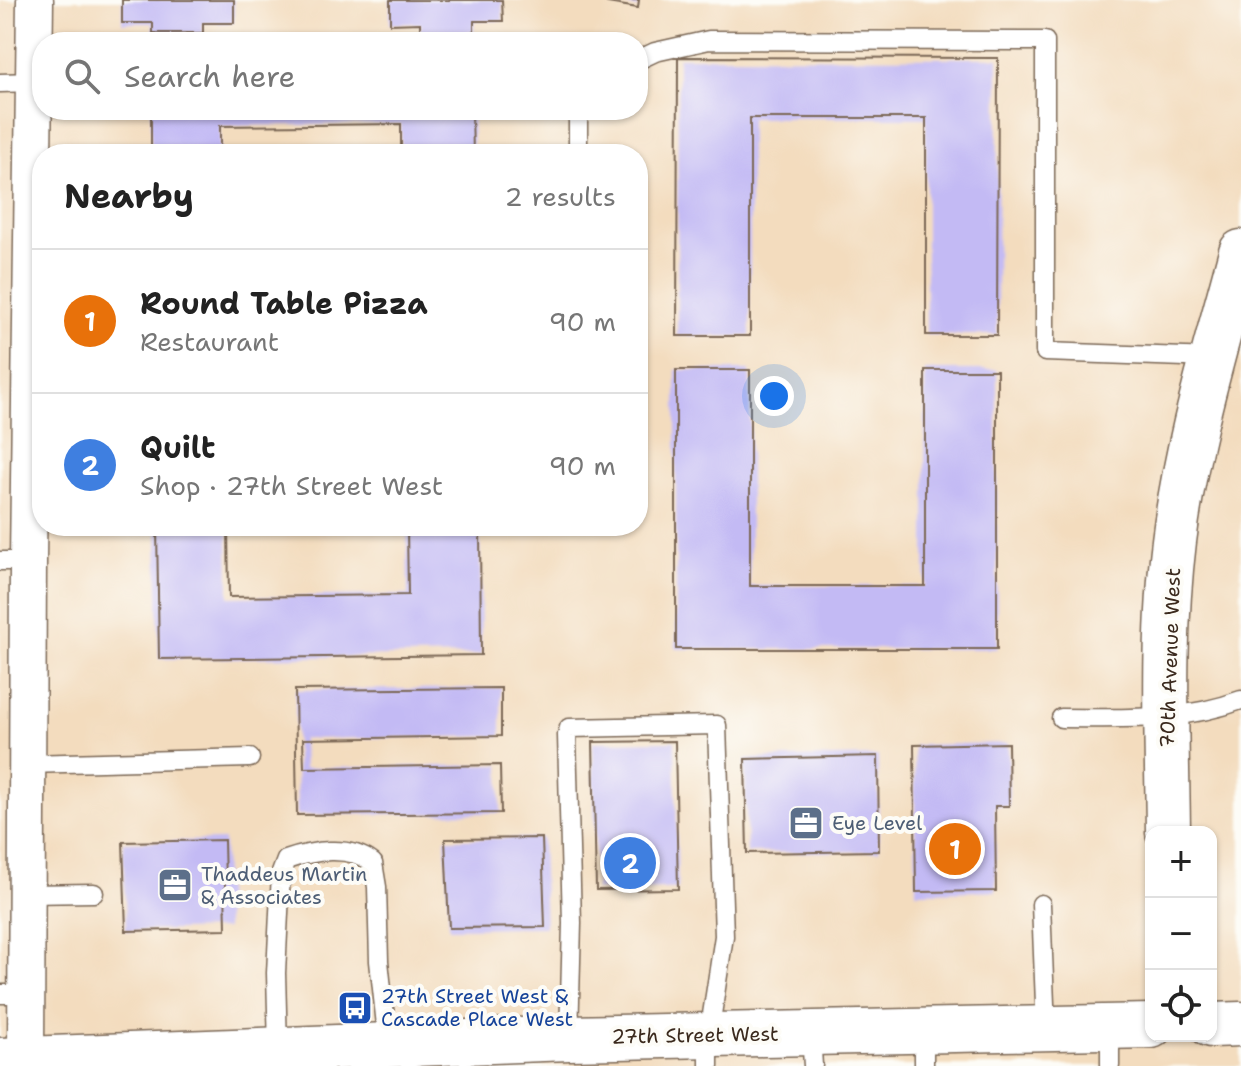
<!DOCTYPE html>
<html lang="en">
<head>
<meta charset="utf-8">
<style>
  body { margin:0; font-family:"Shantell Sans",sans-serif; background:#f6f6f6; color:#222 }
  .controls { position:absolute; right:24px; bottom:24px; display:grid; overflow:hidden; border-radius:16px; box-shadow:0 2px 6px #0004 }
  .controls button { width:72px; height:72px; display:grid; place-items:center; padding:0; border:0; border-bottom:2px solid #e0e0e0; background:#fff; color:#222; font:40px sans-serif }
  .you { position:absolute; left:774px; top:396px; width:28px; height:28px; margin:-20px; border:6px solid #fff; border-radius:50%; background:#1a73e8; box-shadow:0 0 0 12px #1a73e833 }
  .badge { display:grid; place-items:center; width:52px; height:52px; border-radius:50%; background:#c8321e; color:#fff; font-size:26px; font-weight:700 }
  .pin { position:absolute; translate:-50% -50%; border:4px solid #fff; box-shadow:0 2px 8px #0006 }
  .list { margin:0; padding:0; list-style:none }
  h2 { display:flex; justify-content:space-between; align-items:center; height:104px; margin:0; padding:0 32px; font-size:34px }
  h2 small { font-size:26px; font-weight:400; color:#767676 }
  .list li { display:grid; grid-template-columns:52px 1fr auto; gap:24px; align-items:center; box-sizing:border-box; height:144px; padding:0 32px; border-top:2px solid #e0e0e0 }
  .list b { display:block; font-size:30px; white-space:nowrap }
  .list p { margin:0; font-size:26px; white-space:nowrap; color:#767676 }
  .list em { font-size:26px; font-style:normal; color:#767676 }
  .icon { flex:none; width:44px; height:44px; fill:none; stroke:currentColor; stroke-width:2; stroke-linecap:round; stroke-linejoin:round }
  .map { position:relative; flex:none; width:1241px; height:1066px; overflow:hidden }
  .search { position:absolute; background:#fff; box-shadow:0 2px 6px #0004; left:32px; top:32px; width:616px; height:88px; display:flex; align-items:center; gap:20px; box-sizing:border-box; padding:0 28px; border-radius:32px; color:#767676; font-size:30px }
  .panel { position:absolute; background:#fff; box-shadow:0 2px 6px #0004; left:32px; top:144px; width:616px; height:392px; border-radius:32px }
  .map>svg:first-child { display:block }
  .building { fill:#c3baf4 }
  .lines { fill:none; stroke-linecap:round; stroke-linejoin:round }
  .lane-casing { stroke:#7b6856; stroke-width:21 }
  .street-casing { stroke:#7b6856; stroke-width:39 }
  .secondary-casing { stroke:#7b6856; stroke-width:47 }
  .lane { stroke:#fff; stroke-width:18 }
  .street { stroke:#fff; stroke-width:36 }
  .secondary { stroke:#fff; stroke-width:44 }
  .labels { text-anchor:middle; stroke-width:8; stroke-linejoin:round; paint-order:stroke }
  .street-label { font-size:20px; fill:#3b2a1e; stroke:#fdfcf7 }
  .service-label { font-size:20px; fill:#4e5e75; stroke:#fdfcf7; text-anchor:start }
  .transit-label { font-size:20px; fill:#164399; stroke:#fdfcf7; text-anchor:start }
</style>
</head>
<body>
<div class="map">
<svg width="1241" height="1066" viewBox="0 0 1241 1066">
  <rect width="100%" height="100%" fill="#fdfcf7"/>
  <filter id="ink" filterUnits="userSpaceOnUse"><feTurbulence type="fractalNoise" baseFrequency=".0125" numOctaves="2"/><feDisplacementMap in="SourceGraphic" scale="16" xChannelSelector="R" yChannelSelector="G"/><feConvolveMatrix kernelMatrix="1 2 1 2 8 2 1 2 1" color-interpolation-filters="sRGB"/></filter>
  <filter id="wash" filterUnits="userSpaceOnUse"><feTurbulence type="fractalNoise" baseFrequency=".006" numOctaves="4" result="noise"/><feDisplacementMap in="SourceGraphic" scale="32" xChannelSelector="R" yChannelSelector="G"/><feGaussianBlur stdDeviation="1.8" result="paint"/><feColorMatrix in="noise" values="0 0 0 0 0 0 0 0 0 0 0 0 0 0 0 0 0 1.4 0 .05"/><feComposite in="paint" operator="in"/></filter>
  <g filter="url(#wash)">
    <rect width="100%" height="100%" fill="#f3dcbe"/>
    <g id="blocks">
      <g class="building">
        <path d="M122,0H234V23H203V33H153V23H122Z"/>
        <path d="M390,0H502L503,21H474V32H420V23L390,24Z"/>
        <path d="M607,0H639L638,8L607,3Z"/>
        <path d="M678,57L998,58L997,335H926V118H750V336H677Z"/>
        <path d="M151,110H472L473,154H401V124L220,126V154H151Z"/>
        <path d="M676,370H750V586H925V370H997V649H676Z"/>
        <path d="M157,526H228L229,597L408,595L407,526H480L481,655L159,659Z"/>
        <path d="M501,688V736L303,739L304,768L500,765L501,813L297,815L295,690Z"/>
        <path d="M675,741L678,889L596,890L593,742Z"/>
        <path d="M1008,743L1009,806H995L996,891L916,892L914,745Z"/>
        <path d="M878,756L879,851L747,853L745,759Z"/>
        <path d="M542,838L545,927L449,928L445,839Z"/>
        <path d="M224,840L226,929L126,931L123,842Z"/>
      </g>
    </g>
  </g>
  <g filter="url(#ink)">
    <use href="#blocks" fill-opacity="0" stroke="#7b6856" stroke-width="2"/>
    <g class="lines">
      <g class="lane-casing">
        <g id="lane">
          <path d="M638,60L655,52L709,40L1045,41V352L1213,358"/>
          <path d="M0,83L33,82"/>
          <path d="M578,110V154"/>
          <path d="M0,561H28"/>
          <path d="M1061,718C1122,718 1183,722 1241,700"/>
          <path d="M28,764L250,758"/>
          <path d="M27,894L94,893"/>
          <path d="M1041,904L1046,1029"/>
          <path d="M0,994H27"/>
          <path d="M811,1033L813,1066"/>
          <path d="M569,1038L572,923L567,735L569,728L717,725L724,936L709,1034V1066"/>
          <path d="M278,1049L276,973L281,873L286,860C312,851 349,844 373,863L377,887L379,961L388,1044"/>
          <path d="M924,1066V1033"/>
          <path d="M1110,1066V1029"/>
        </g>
      </g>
      <g class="street-casing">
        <path id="street" d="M26,1059L28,561L35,0"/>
      </g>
      <g class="secondary-casing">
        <g id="secondary">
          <path d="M1168,832C1167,735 1162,638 1174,541C1186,443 1216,347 1241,252"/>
          <path d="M1211,1025L1241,1024"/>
          <path d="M0,1060L569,1038L1151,1026"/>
        </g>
      </g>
      <use href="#lane" class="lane"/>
      <use href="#street" class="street"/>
      <use href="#secondary" class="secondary"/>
    </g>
  </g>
  <defs>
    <g id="office-square" transform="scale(1.8)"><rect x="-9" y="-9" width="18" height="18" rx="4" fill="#5c6f8a" stroke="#fdfcf7"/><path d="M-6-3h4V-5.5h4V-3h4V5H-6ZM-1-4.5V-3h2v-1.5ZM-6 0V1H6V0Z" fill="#fff"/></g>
    <g id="bus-square" transform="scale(1.8)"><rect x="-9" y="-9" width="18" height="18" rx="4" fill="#1a4fb4" stroke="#fdfcf7"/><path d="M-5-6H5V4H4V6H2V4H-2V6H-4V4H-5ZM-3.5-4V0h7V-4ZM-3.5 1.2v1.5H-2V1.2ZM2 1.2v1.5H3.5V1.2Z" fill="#fff"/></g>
  </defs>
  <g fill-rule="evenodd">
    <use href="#office-square" x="806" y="823"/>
    <use href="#office-square" x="175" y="885"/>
    <use href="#bus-square" x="355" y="1008"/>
  </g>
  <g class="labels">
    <g class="street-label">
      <text transform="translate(1170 658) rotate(-88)" y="7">70th Avenue West</text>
      <text transform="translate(695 1035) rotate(-1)" y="7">27th Street West</text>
    </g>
    <g class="service-label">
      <text x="832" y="830">Eye Level</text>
      <text x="201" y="881">Thaddeus Martin<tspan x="201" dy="23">&amp; Associates</tspan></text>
    </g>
    <g class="transit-label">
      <text x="381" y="1003">27th Street West &amp;<tspan x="381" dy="23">Cascade Place West</tspan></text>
    </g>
  </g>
</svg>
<div class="controls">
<button>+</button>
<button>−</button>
<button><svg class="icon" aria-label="locate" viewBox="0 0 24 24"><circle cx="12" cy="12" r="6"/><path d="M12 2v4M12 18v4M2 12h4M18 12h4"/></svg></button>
</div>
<div class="you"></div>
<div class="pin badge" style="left:955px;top:849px;background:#e8710a">1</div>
<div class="pin badge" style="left:630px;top:863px;background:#3f7fe0">2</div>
<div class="search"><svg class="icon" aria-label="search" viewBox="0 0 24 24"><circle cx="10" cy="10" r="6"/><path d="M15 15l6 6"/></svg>Search here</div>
<section class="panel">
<h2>Nearby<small>2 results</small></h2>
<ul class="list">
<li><span class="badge" style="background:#e8710a">1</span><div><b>Round Table Pizza</b><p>Restaurant</p></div><em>90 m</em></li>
<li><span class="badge" style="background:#3f7fe0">2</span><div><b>Quilt</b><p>Shop · 27th Street West</p></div><em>90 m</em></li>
</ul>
</section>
</div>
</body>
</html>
